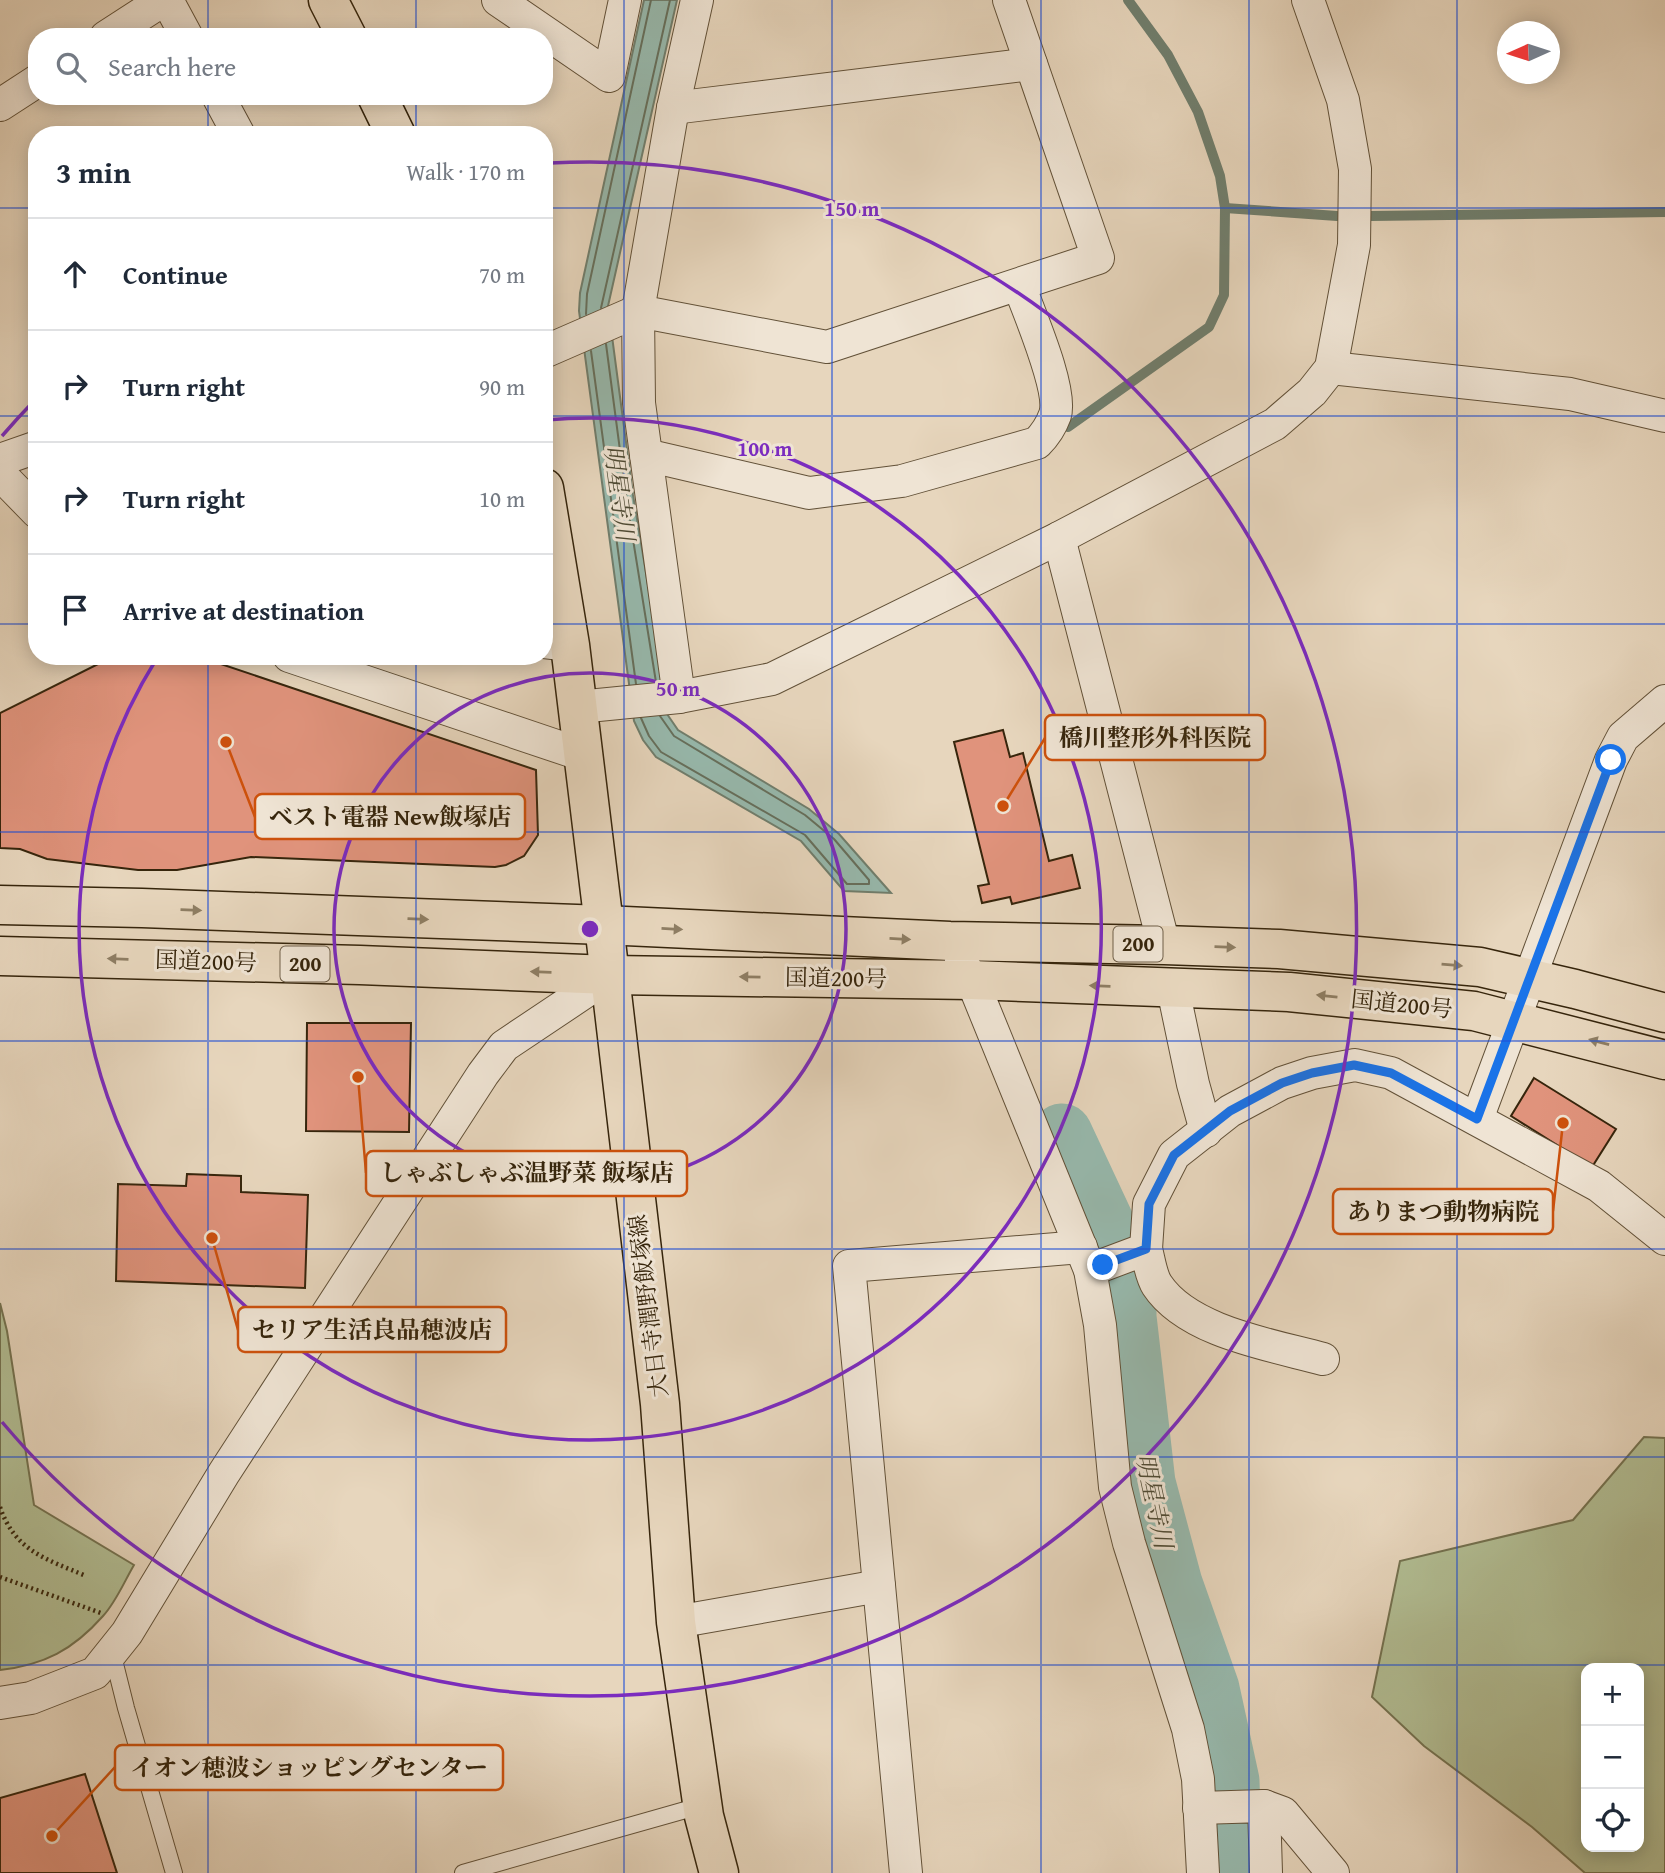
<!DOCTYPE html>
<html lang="en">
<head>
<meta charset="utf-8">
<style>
  body { margin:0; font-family:"Gentium Book Plus","Noto Serif JP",serif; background:#f6f6f7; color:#1f2937 }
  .controls { position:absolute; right:21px; bottom:21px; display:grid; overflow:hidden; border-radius:14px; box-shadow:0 4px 18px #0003 }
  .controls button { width:63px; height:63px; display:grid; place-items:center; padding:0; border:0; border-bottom:2px solid #e0e1e3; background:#fff; color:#1f2937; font:35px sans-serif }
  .compass { position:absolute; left:1497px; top:21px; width:63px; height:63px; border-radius:50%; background:#fff; box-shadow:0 4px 18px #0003; rotate:267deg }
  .stop { position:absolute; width:21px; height:21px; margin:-16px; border:5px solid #1a73e8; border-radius:50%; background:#fff }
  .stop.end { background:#1a73e8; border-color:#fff; box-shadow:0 2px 7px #0008 }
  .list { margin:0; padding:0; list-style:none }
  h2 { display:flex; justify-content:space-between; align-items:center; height:91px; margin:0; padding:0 28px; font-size:30px }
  h2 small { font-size:23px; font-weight:400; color:#747a83 }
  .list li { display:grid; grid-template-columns:46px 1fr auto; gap:21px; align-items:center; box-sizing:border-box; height:112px; padding:0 28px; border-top:2px solid #e0e1e3 }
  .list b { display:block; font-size:26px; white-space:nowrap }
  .list em { font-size:23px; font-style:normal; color:#747a83 }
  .icon { flex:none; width:38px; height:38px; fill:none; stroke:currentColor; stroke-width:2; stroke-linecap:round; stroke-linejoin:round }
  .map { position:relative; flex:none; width:1665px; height:1873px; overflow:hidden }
  .search { position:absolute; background:#fff; box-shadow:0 4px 18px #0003; left:28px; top:28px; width:525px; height:77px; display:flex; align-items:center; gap:18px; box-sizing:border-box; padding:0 24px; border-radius:28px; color:#747a83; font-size:26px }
  .panel { position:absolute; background:#fff; box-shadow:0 4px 18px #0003; left:28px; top:126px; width:525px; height:539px; border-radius:28px }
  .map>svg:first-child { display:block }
  .green { fill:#b2be94; stroke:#747250; stroke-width:2; fill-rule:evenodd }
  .water { fill:#97b9ad; stroke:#707e6d; stroke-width:2 }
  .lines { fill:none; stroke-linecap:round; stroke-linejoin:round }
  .shore { stroke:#666f5c; stroke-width:2 }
  .stream { stroke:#707e6d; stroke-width:10 }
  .river { stroke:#97b9ad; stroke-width:61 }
  .building { fill:#e0937c; stroke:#36250c; stroke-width:2 }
  .service-casing { stroke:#625138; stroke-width:18 }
  .minor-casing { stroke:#625138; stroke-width:34 }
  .primary-casing { stroke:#36250c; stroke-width:41 }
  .trunk-casing { stroke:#36250c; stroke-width:41 }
  .path { stroke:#36250c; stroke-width:4.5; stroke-dasharray:2 3.5; stroke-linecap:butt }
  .service { stroke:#efe4d4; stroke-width:16 }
  .minor { stroke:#efe4d4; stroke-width:32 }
  .primary { stroke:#e7d6bd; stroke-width:38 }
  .trunk { stroke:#e7d6bd; stroke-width:38 }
  .oneway { fill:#8e7e64 }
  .route { stroke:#1a73e8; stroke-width:9 }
  .grid { fill:none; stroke:#1d4ed8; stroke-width:2; stroke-opacity:0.55 }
  .ring { fill:none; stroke:#7b2cbf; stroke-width:3.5 }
  .labels { text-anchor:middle; stroke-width:6; stroke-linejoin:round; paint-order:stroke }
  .shield { fill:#efe4d4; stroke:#6e5e48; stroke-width:2 }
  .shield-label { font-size:21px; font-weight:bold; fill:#36250c }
  .street-label { font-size:23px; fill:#36250c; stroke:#efe4d4 }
  .water-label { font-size:24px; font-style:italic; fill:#4e4a34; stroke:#efe4d4 }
  .centre { fill:#7b2cbf; stroke:#efe4d4; stroke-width:3.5 }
  .ring-label { font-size:21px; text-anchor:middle; font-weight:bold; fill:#7b2cbf; stroke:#efe4d4; stroke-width:6; stroke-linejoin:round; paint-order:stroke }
  .leader { fill:none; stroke:#cd510c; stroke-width:2.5 }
  .callout-dot { fill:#cd510c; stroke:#efe4d4; stroke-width:2.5 }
  .callout { fill:#efe4d4; stroke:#cd510c; stroke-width:2.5 }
  .callout-label { font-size:24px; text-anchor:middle; font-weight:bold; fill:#36250c }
</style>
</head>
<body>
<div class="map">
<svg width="1665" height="1873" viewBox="0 0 1665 1873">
  <rect width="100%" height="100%" fill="#e7d6bd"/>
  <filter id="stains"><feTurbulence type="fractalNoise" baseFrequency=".00286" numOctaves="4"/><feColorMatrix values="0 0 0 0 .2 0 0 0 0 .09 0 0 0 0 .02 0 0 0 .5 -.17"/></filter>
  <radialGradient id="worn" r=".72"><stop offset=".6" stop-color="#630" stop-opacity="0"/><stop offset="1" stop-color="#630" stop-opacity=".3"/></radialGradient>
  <g class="green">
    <path d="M0,1303L7,1331L34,1505L134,1565C124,1582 116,1602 103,1616C73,1650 44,1665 0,1670Z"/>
    <path d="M1644,1437L1665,1438V1873H1585L1532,1827L1424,1746L1372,1697L1400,1561L1573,1520ZM1586,1668H1639V1847H1586Z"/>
  </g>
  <path class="water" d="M644,0H677L608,306L633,495L660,657L667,714L678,730L809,809L839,834L891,893L844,891L801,841L656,757L643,740L634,721L579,311L580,293Z"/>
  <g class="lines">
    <g class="shore">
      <path d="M601,308L670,0"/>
      <path d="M586,314L587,294L651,0"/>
      <path d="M606,344L626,496L656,682"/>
      <path d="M591,351L636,684"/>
      <path d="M641,718L649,736L661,752L805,835L847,884H869V880L834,839L805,815L674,736L660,716"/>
    </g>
    <g class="stream">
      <path d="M1225,208L1337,216"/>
      <path d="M1371,216L1665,212"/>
      <path d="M1068,427L1209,327L1224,295L1225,208L1220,176L1198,112L1168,55L1128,0"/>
    </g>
    <path class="river" d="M1062,1134L1112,1241L1126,1282V1317L1145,1483L1172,1584L1209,1689L1229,1781L1232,1873"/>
  </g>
  <g class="building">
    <path d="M100,663L221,664L536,770L538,835L524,856L506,865L495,867L251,857L177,870H138L47,859L20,849L0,848V713Z"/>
    <path d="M1003,730L1010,757L1023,753L1049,861L1072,855L1080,888L1012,904L1010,897L982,903L978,886L989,884L954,742Z"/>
    <path d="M307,1023H411L409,1132L306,1131Z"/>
    <path d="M1534,1078L1616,1129L1592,1167L1511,1116Z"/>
    <path d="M187,1174L241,1176V1192L308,1195L305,1288L116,1281L118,1184L186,1186Z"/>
    <path d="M85,1774L117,1873H0V1798Z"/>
  </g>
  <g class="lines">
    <g class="service-casing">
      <g id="service">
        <path d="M112,1652L126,1708L174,1873"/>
        <path d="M463,1873L703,1805"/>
      </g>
    </g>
    <g class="minor-casing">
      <g id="minor">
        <path d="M167,0L187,37"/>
        <path d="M498,0L609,76L625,0"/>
        <path d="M106,37L163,0"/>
        <path d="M218,96L239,135"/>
        <path d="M0,105L37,81"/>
        <path d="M673,108L1031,64"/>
        <path d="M544,352L638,311L827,347L1098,258L1009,0"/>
        <path d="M1331,368L1570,394L1665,416"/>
        <path d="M646,455L809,493L902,481L1037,443C1045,435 1051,426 1055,415C1063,390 1029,313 1019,285"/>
        <path d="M0,460L37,447"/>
        <path d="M0,474L37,512"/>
        <path d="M1059,538L1164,945"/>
        <path d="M544,642L570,645"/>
        <path d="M289,656L583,755"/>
        <path d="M679,697L639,403L638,311L673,108L697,0"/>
        <path d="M578,707L679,697L772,679L1059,538L1275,424L1312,392L1331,368L1340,320L1354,245L1355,169L1343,100L1308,0"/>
        <path d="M961,961L972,980L1090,1270L1100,1325L1115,1487L1129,1543L1188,1729L1198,1779L1203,1873"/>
        <path d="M1173,989L1193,1084L1206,1131"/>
        <path d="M1477,1119L1611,760L1623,737L1665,701"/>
        <path d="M1146,1249C1149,1260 1151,1276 1157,1285C1188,1332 1272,1345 1323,1359"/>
        <path d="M1090,1270L1146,1249L1149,1204L1174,1155L1230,1111L1282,1083L1312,1073L1355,1065L1391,1073L1599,1186L1665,1239"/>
        <path d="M676,1622L879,1586"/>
        <path d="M0,1703L31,1698L95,1673L127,1633L224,1473L483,1074L504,1046L610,975"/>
        <path d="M1264,1806L1283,1813L1333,1873"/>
        <path d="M1199,1808L1264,1806L1266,1873"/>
        <path d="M906,1873L849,1266L1081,1247"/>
      </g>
    </g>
    <g class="primary-casing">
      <g id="primary">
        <path d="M328,0L347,37"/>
        <path d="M377,96L396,135"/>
        <path d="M544,488L570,645L604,925L660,1404L676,1622L704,1816L719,1873"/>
      </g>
    </g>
    <g class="trunk-casing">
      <g id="trunk">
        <path d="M0,905L142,908L604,925L950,941L1164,945L1279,949L1480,967L1575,989L1665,1013"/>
        <path d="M0,956L360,965L610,975L972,980L1289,992L1474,1011L1665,1060"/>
      </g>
    </g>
    <g class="path">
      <path d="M0,1507C15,1551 46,1559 86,1576"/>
      <path d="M0,1577L101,1613"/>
    </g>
    <use href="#service" class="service"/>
    <use href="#minor" class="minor"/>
    <use href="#primary" class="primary"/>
    <use href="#trunk" class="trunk"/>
  </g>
  <defs><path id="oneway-solid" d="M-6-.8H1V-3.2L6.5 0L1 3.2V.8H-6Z" transform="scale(1.75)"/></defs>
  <g class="oneway">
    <use href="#oneway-solid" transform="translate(191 910) rotate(2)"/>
    <use href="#oneway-solid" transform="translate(418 919) rotate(2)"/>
    <use href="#oneway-solid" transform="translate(672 929) rotate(3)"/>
    <use href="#oneway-solid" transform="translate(900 939) rotate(3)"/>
    <use href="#oneway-solid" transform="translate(1225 947) rotate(2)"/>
    <use href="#oneway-solid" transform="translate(118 959) rotate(-178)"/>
    <use href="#oneway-solid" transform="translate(1452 965) rotate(5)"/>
    <use href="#oneway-solid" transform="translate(541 972) rotate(-178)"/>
    <use href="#oneway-solid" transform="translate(750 977) rotate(-179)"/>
    <use href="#oneway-solid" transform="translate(1100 986) rotate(-178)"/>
    <use href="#oneway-solid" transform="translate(1327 996) rotate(-174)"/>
    <use href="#oneway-solid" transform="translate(1599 1042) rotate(-165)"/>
  </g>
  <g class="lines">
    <path class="route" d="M1103,1265L1146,1249L1149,1204L1174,1155L1230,1111L1282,1083L1312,1073L1354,1065L1391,1073L1477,1119L1611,760"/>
  </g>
  <path class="grid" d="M208,0V37M416,0V37M624,0V1873M832,0V1873M1041,0V1873M1249,0V1873M1457,0V1873M208,96V135M416,96V135M0,208H37M544,208H1665M0,416H37M544,416H1665M0,624H37M544,624H1665M208,656V1873M416,656V1873M0,832H1665M0,1041H1665M0,1249H1665M0,1457H1665M0,1665H1665"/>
  <g class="ring">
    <circle cx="590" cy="929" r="256"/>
    <path d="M545 420A511 511 0 1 1 157 658"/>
    <path d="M2 436A767 767 0 0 1 34 401M550 163A767 767 0 1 1 2 1422"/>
  </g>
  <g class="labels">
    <g class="shield">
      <rect x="1113.5" y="926.5" width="49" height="35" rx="5"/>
      <rect x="280.5" y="946.5" width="49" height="35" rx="5"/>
    </g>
    <g class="shield-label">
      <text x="1138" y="951">200</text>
      <text x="305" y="971">200</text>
    </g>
    <g class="street-label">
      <text transform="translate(206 961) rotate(2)" y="8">国道200号</text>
      <text transform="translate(836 978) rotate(1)" y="8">国道200号</text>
      <text transform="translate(1402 1004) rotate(6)" y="8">国道200号</text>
      <text transform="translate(648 1306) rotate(-97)" y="8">大日寺潤野飯塚線</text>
    </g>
    <g class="water-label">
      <text transform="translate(619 493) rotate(82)" y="8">明星寺川</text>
      <text transform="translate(1154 1501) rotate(78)" y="8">明星寺川</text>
    </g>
  </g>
  <circle cx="590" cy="929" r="10" class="centre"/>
  <g class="ring-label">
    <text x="852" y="216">150 m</text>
    <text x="765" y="456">100 m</text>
    <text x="678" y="696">50 m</text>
  </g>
  <path class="leader" d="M1003 806L1045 738M226 742L255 817M358 1077L366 1173M1563 1123L1553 1211M212 1238L238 1330M52 1836L115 1767"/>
  <g class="callout-dot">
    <circle cx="1003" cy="806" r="7"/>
    <circle cx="226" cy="742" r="7"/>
    <circle cx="358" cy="1077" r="7"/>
    <circle cx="1563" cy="1123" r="7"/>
    <circle cx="212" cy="1238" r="7"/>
    <circle cx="52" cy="1836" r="7"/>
  </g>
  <g class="callout">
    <rect x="1045" y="715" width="220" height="45" rx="7"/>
    <rect x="255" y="794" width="270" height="45" rx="7"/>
    <rect x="366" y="1151" width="321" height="45" rx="7"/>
    <rect x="1333" y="1189" width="220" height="45" rx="7"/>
    <rect x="238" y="1307" width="268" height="45" rx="7"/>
    <rect x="115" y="1745" width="388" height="45" rx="7"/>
  </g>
  <g class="callout-label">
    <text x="1155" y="746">橋川整形外科医院</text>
    <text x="390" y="825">ベスト電器 New飯塚店</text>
    <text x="527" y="1181">しゃぶしゃぶ温野菜 飯塚店</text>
    <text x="1443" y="1220">ありまつ動物病院</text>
    <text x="372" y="1338">セリア生活良品穂波店</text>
    <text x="309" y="1776">イオン穂波ショッピングセンター</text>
  </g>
  <rect width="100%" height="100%" filter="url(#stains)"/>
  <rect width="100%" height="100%" fill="url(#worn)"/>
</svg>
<div class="controls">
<button>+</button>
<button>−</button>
<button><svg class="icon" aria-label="locate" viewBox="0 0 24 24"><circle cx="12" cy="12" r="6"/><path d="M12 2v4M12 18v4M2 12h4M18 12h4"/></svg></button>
</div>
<svg class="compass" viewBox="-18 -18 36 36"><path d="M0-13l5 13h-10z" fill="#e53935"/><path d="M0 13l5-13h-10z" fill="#747a83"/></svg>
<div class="stop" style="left:1611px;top:760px"></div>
<div class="stop end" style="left:1103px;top:1265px"></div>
<div class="search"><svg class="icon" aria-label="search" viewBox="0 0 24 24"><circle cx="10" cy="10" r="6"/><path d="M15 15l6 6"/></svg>Search here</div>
<section class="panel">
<h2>3 min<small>Walk · 170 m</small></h2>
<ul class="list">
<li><svg class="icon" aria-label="ahead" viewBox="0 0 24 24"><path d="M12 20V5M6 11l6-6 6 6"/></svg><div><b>Continue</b></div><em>70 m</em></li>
<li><svg class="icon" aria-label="right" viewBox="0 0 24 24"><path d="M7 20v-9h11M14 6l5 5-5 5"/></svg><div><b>Turn right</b></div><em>90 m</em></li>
<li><svg class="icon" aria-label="right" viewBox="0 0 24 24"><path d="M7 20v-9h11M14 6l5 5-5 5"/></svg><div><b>Turn right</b></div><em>10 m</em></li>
<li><svg class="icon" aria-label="arrive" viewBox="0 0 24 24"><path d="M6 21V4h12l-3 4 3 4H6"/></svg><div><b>Arrive at destination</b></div></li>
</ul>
</section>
</div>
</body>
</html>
